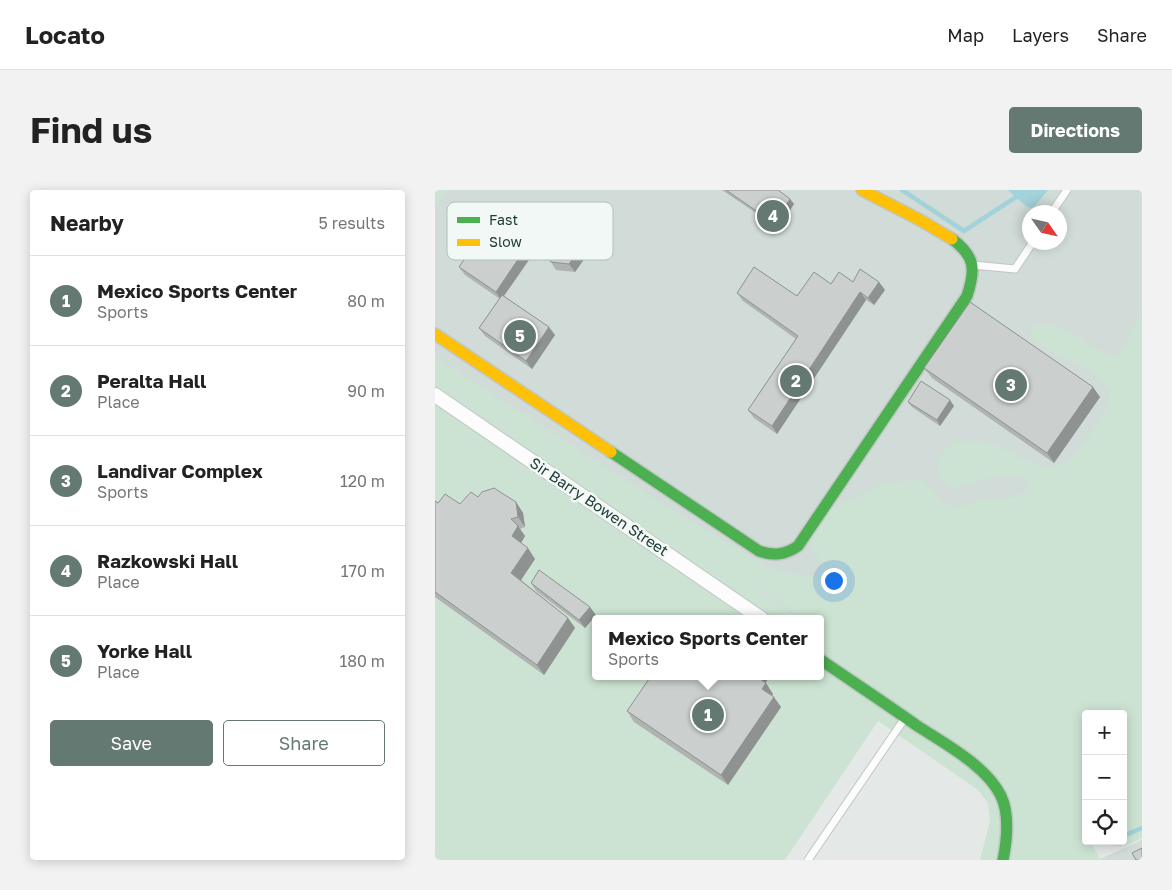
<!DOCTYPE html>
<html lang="en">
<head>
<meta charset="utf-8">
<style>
  body { margin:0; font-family:"Golos Text",sans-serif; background:#f2f2f2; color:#222 }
  .controls { position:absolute; right:15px; bottom:15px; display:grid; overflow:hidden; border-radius:5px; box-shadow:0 2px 12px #0003 }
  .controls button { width:45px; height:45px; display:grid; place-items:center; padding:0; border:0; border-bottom:1px solid #e0e0e0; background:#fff; color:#222; font:25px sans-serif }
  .compass { position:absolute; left:587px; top:15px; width:45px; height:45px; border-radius:50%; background:#fff; box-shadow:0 2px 12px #0003; rotate:124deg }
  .you { position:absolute; left:398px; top:390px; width:18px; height:18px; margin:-12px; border:4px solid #fff; border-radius:50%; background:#1a73e8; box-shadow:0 0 0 8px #1a73e833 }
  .badge { display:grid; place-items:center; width:32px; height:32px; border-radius:50%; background:#657973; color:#fff; font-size:16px; font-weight:700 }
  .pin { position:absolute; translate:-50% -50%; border:2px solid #fff; box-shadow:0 1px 5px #0006 }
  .popup { position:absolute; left:157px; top:425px; width:232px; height:65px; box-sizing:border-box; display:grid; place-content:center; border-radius:5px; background:#fff; filter:drop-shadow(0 1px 4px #0005); font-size:16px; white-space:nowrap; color:#767676 }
  .popup b { font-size:19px; color:#222 }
  .popup::after { content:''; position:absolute; left:50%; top:100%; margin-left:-10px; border:10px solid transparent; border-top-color:#fff }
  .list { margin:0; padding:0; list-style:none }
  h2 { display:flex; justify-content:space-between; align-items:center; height:65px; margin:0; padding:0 20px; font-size:21px }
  h2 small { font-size:16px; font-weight:400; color:#767676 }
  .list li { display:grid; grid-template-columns:32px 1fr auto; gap:15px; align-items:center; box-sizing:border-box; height:90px; padding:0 20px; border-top:1px solid #e0e0e0 }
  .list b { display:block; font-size:19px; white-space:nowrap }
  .list p { margin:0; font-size:16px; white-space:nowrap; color:#767676 }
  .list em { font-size:16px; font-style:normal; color:#767676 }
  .actions { display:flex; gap:10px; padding:15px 20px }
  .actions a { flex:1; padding:11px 0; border:1px solid #657973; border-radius:5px; text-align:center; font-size:18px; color:#657973 }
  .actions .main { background:#657973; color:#fff }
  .icon { flex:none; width:28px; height:28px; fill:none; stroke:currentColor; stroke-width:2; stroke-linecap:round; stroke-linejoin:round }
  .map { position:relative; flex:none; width:707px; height:670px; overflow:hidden; border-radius:5px }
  header { display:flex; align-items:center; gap:30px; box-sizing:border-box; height:70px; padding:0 25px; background:#fff; border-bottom:1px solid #e0e0e0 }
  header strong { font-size:24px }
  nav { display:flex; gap:28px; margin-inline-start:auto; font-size:18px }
  .intro { display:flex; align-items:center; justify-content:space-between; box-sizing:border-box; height:120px; padding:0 30px }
  h1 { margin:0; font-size:35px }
  .button { padding:12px 22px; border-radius:5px; background:#657973; color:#fff; font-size:18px; font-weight:700 }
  main { display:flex; gap:30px; padding:0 30px }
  aside { flex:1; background:#fff; border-radius:5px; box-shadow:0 2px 12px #0003 }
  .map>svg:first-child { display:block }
  .built { fill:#d1dbd7; fill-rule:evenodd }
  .green { fill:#cce3d3; fill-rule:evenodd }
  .water { fill:#a2d2da }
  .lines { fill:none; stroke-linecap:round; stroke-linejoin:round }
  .stream { stroke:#a2d2da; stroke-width:4.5 }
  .lane-casing { stroke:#c1c6c4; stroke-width:9 }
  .street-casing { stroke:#c1c6c4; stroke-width:16 }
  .fast-casing { stroke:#bfc7c4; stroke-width:14 }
  .slow-casing { stroke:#bfc7c4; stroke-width:14 }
  .lane { stroke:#fbfcfb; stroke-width:7 }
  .street { stroke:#fbfcfb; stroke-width:14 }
  .fast { stroke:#4caf50; stroke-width:11 }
  .slow { stroke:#ffc107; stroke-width:11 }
  .wall { fill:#afb3b1 }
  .shaded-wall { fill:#8e9290 }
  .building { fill:#cbd0ce; stroke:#8e9290 }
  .labels { text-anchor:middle; stroke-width:5; stroke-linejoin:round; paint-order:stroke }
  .street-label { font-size:15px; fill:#203d35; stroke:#f1f8f5 }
  .key { fill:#f1f8f5; stroke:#b2c0bb; stroke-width:1 }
  .key-label { font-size:14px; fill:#203d35 }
</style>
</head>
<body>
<header>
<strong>Locato</strong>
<nav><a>Map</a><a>Layers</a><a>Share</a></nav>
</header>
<div class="intro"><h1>Find us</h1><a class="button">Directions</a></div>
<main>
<aside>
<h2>Nearby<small>5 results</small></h2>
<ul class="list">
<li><span class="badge">1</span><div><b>Mexico Sports Center</b><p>Sports</p></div><em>80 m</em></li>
<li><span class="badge">2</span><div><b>Peralta Hall</b><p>Place</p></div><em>90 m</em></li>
<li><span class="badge">3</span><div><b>Landivar Complex</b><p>Sports</p></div><em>120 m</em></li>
<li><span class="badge">4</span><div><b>Razkowski Hall</b><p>Place</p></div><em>170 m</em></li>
<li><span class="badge">5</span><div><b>Yorke Hall</b><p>Place</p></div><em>180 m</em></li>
</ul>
<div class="actions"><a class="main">Save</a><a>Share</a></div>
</aside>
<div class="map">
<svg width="707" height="670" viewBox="0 0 707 670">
  <rect width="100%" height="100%" fill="#e4e9e7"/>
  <g class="built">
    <path d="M0,0H707V149L512,530L386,443V429H364L0,180ZM594,22H624V52H594Z"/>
    <path d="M707,650V670H663L665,669Z"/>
  </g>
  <g class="green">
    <path d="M0,0H12L0,18Z"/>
    <path d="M707,118V648C690,656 687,661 669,651H688V524H651V641H649L651,644V651H655L665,669L663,670H545L555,631L553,613L543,600L443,531L350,670H0V167L234,318L315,366C334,382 360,388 384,384L387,374L377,356L375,346L391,321L448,294L484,289L495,296L506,311L515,316L525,317L545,310L579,308L588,303L595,297L590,289L581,284L548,289L521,298L504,288C500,269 506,266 519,252C532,250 548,250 560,255C596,271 619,296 649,253C656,243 665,232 670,221C672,216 674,209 675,203C659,171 619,170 596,147V136C628,126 652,163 682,165L690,156ZM309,391L322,398L368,429H386V442L388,444L386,443V486H160V429H364Z"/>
  </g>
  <path class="water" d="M573,0H613L600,16L596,18L591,16Z"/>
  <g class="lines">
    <g class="stream">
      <path d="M467,0L529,41L581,7"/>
      <path d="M688,646L707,638"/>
      <path d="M671,653L675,651"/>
    </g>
    <g class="lane-casing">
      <g id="lane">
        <path d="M617,22L632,0"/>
        <path d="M538,75L580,79L598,52"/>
        <path d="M373,670L470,528"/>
      </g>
    </g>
    <g class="street-casing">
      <path id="street" d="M0,205L327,429"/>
    </g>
    <g class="fast-casing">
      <g id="fast">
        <path d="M176,262L324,361C339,366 350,365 363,356L532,106C541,79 540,66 517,49"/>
        <path d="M386,470C418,492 450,513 481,535C508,553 551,575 566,606C575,625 572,650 568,670"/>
      </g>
    </g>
    <g class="slow-casing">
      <g id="slow">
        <path d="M427,0L485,30L517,49"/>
        <path d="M0,144L176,262"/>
      </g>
    </g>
    <use href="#lane" class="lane"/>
    <use href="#street" class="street"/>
    <use href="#fast" class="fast"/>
    <use href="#slow" class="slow"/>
  </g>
  <g class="wall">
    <path d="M287,0H343L355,9L359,14L343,38Z"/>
    <path d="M140,40L145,48L152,65L140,82L121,80L116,72Z"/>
    <path d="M98,64L69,106L120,145L97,179L50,146L44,138L65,109L30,85L24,77Z"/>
    <path d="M418,92L450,100L439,115L431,110L342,244L319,228L313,220L361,149L308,111L302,103L362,106L396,94Z"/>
    <path d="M489,178L665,207L619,273L497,188Z"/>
    <path d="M473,212L519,216L505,236L477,217Z"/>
    <path d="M43,307L81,312L88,323L90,337L85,339L90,346L86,353L100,369L86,390L133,428L140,438L109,485L0,407V311L3,313L25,314Z"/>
    <path d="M96,393L161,425L150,438L101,401Z"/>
    <path d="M333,489L330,493L338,504L337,506L346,517L293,595L199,532L192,521Z"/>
  </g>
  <g class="shaded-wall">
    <path d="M355,9L359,14L343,38L339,33Z"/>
    <path d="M140,40L145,48L152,65L140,82L134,74Z"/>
    <path d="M92,56L98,64L66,110L61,102Z"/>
    <path d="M444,92L450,100L439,115L433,108Z"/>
    <path d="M425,102L431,110L342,244L337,236Z"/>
    <path d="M114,137L120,145L97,179L91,171Z"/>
    <path d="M658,197L665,207L619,273L612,263Z"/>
    <path d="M515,210L519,216L505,236L502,230Z"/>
    <path d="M81,312L88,323L90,337L83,327Z"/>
    <path d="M83,336L90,346L84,356L77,346Z"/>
    <path d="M93,358L100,369L84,393L76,383Z"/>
    <path d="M155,417L161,425L150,438L144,430Z"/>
    <path d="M133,428L140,438L109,485L102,475Z"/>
    <path d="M321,486H332L333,489L328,496Z"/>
    <path d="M331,493L338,504L334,509L327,499Z"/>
    <path d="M339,507L346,517L293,595L286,585Z"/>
  </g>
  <g class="building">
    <path d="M291,0H343L355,9L339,33Z"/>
    <path d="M56,30L92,56L61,102L24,77Z"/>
    <path d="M120,39L140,40L146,57L134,74L116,72L108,57Z"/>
    <path d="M319,77L362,106L379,82L396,94L404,82L418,92L425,79L444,92L433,108L425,102L337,236L313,220L363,146L302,103Z"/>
    <path d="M67,105L114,137L91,171L44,138Z"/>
    <path d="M535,112L658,197L612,263L489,178Z"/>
    <path d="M486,191L515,210L502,230L473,212Z"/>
    <path d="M59,298L81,312L83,327L76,329L83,336L77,346L93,358L76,383L133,428L102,475L0,402V311L3,313L10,304L25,314L36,302L43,307L47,302Z"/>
    <path d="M104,380L155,417L144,430L96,393Z"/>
    <path d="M216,486H321L331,493L327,499L339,507L286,585L192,521Z"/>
    <path d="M707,658V670H701L697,663Z"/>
  </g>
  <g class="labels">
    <g class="street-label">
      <text transform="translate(164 317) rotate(34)" y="5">Sir Barry Bowen Street</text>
    </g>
  </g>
  <rect x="12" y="12" width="166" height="58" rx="8" class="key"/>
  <rect x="22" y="27" width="23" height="6" fill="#4caf50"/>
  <rect x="22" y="49" width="23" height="7" fill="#ffc107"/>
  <g class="key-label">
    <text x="54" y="35">Fast</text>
    <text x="54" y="57">Slow</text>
  </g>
</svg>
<div class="controls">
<button>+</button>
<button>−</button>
<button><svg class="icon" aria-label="locate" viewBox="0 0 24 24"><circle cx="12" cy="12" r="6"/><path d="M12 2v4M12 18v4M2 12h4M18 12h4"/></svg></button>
</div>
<svg class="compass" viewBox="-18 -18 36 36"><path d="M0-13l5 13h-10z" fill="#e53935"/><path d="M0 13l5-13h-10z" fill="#767676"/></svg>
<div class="you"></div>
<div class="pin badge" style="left:273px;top:525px">1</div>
<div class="popup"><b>Mexico Sports Center</b>Sports</div>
<div class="pin badge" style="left:361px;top:191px">2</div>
<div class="pin badge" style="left:576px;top:195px">3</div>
<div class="pin badge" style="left:338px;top:26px">4</div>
<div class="pin badge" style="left:85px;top:146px">5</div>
</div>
</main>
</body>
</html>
